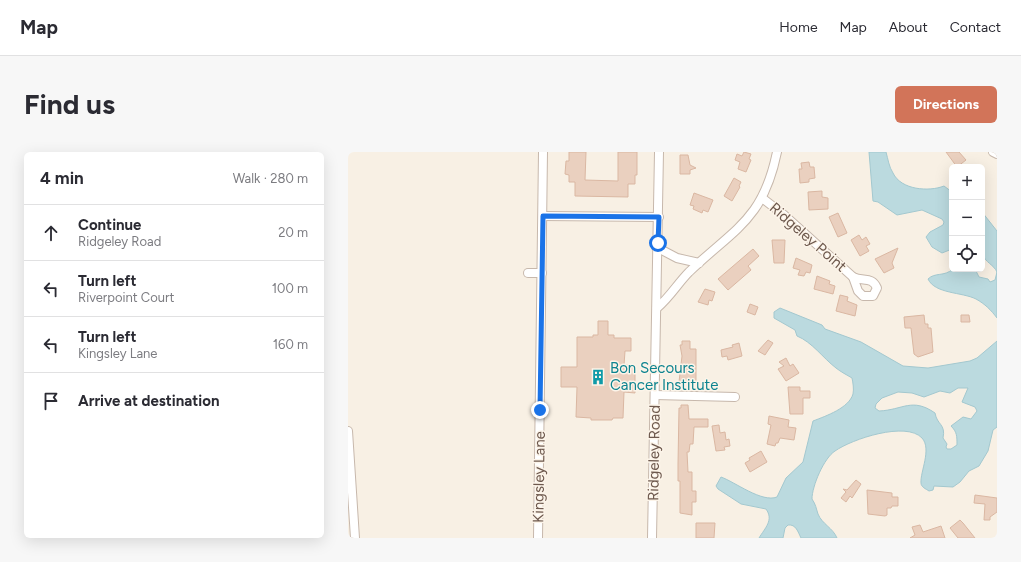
<!DOCTYPE html>
<html lang="en">
<head>
<meta charset="utf-8">
<style>
  body { margin:0; font-family:Figtree,sans-serif; background:#f7f7f7; color:#2b2b33 }
  .controls { position:absolute; right:12px; top:12px; display:grid; overflow:hidden; border-radius:6px; box-shadow:0 4px 16px #0002 }
  .controls button { width:36px; height:36px; display:grid; place-items:center; padding:0; border:0; border-bottom:1px solid #e1e1e2; background:#fff; color:#2b2b33; font:20px sans-serif }
  .stop { position:absolute; width:12px; height:12px; margin:-9px; border:3px solid #1a73e8; border-radius:50%; background:#fff }
  .stop.end { background:#1a73e8; border-color:#fff; box-shadow:0 1px 4px #0008 }
  .list { margin:0; padding:0; list-style:none }
  h2 { display:flex; justify-content:space-between; align-items:center; height:52px; margin:0; padding:0 16px; font-size:17px }
  h2 small { font-size:13px; font-weight:400; color:#7c7c81 }
  .list li { display:grid; grid-template-columns:26px 1fr auto; gap:12px; align-items:center; box-sizing:border-box; height:56px; padding:0 16px; border-top:1px solid #e1e1e2 }
  .list b { display:block; font-size:15px; white-space:nowrap }
  .list p { margin:0; font-size:13px; white-space:nowrap; color:#7c7c81 }
  .list em { font-size:13px; font-style:normal; color:#7c7c81 }
  .icon { flex:none; width:22px; height:22px; fill:none; stroke:currentColor; stroke-width:2; stroke-linecap:round; stroke-linejoin:round }
  .map { position:relative; flex:none; width:649px; height:386px; overflow:hidden; border-radius:6px }
  header { display:flex; align-items:center; gap:24px; box-sizing:border-box; height:56px; padding:0 20px; background:#fff; border-bottom:1px solid #e1e1e2 }
  header strong { font-size:19px }
  nav { display:flex; gap:22px; margin-inline-start:auto; font-size:14px }
  .intro { display:flex; align-items:center; justify-content:space-between; box-sizing:border-box; height:96px; padding:0 24px }
  h1 { margin:0; font-size:28px }
  .button { padding:10px 18px; border-radius:6px; background:#d27459; color:#fff; font-size:14px; font-weight:700 }
  main { display:flex; gap:24px; padding:0 24px }
  aside { flex:1; background:#fff; border-radius:6px; box-shadow:0 4px 16px #0002 }
  .map>svg:first-child { display:block }
  .water { fill:#bbdadf; stroke:#a3c8cf; fill-rule:evenodd }
  .building { fill:#ead0bf; stroke:#dab7a2 }
  .lines { fill:none; stroke-linecap:round; stroke-linejoin:round }
  .minor-casing { stroke:#c7b8ac; stroke-width:10 }
  .minor { stroke:#fff; stroke-width:8 }
  .route { stroke:#1a73e8; stroke-width:5 }
  .labels { text-anchor:middle; stroke-width:3; stroke-linejoin:round; paint-order:stroke }
  .street-label { font-size:15px; fill:#6d584d; stroke:#fcf4e9 }
  .culture-label { font-size:15px; fill:#0d838f; stroke:#fcf4e9; text-anchor:start }
</style>
</head>
<body>
<header>
<strong>Map</strong>
<nav><a>Home</a><a>Map</a><a>About</a><a>Contact</a></nav>
</header>
<div class="intro"><h1>Find us</h1><a class="button">Directions</a></div>
<main>
<aside>
<h2>4 min<small>Walk · 280 m</small></h2>
<ul class="list">
<li><svg class="icon" aria-label="ahead" viewBox="0 0 24 24"><path d="M12 20V5M6 11l6-6 6 6"/></svg><div><b>Continue</b><p>Ridgeley Road</p></div><em>20 m</em></li>
<li><svg class="icon" aria-label="left" viewBox="0 0 24 24"><path d="M17 20v-9H6M10 6l-5 5 5 5"/></svg><div><b>Turn left</b><p>Riverpoint Court</p></div><em>100 m</em></li>
<li><svg class="icon" aria-label="left" viewBox="0 0 24 24"><path d="M17 20v-9H6M10 6l-5 5 5 5"/></svg><div><b>Turn left</b><p>Kingsley Lane</p></div><em>160 m</em></li>
<li><svg class="icon" aria-label="arrive" viewBox="0 0 24 24"><path d="M6 21V4h12l-3 4 3 4H6"/></svg><div><b>Arrive at destination</b></div></li>
</ul>
</aside>
<div class="map">
<svg width="649" height="386" viewBox="0 0 649 386">
  <rect width="100%" height="100%" fill="#f8f0e4"/>
  <g class="water">
    <path d="M521,0H538C540,7 541,15 545,21C553,38 581,40 596,34L604,40V97L594,101L584,95L578,85L582,80L595,73L596,70L594,67L574,58L549,63L530,50L525,49Z"/>
    <path d="M634,60L649,79V166C643,158 637,152 628,147C614,140 587,142 580,127C587,120 596,125 605,117H627L631,125L640,127L642,130L647,128L649,120C646,113 637,110 635,103C631,94 634,71 634,60Z"/>
    <path d="M432,156L474,173L477,177L513,190L555,214L580,216L622,209L629,206L649,189V275L645,278L640,299L631,314L621,319L612,330L605,335L586,334L585,338L581,339C578,337 573,335 573,331C572,320 584,297 574,286C558,269 504,287 487,299C476,306 464,334 464,347C468,353 468,356 470,362C474,372 485,376 489,386H453C450,380 448,372 440,373L437,376L435,386H411C417,376 426,368 418,357L393,352L370,337L368,334L373,325C387,330 414,351 429,345L438,326L455,310L465,269C478,264 501,256 505,242C506,237 505,231 504,226C499,223 493,220 488,216C475,206 464,190 449,184L447,178L426,166V160ZM610,236H620L614,250L627,255L629,259L623,267L615,265L603,274C609,280 609,284 609,293L603,297H599L598,295L599,292L595,286C598,272 589,273 587,261C564,245 555,258 531,259L527,256L528,252L534,246L550,240L564,241L576,245L592,239L602,241Z"/>
  </g>
  <g class="building">
    <path d="M221,0H238L237,28L270,29V0H289V23H287V32H280V45L227,44V30H221V23L217,22L218,9H221Z"/>
    <path d="M396,0L403,2L401,7L403,8L398,20L390,17L392,10L387,8L389,2L394,4Z"/>
    <path d="M598,0H611L618,8L609,15Z"/>
    <path d="M332,3H340L342,13L348,16L342,18V22H332Z"/>
    <path d="M461,10L462,15H466L467,26L461,27V30L452,31L451,17H454L453,11Z"/>
    <path d="M386,26L393,30L391,34L392,35L384,49L376,44Z"/>
    <path d="M474,39V45L480,46V57L461,58L460,40Z"/>
    <path d="M346,41L365,48L360,60L355,58L354,61L345,57L346,54L342,53Z"/>
    <path d="M490,61L499,81L490,85L481,65Z"/>
    <path d="M511,83L514,88L518,85L522,92L518,94L521,99L512,104L503,88Z"/>
    <path d="M424,88H437L436,111H426Z"/>
    <path d="M550,96L544,111L546,116L536,121L527,107Z"/>
    <path d="M405,97L411,104L400,114L403,118L380,138L370,127Z"/>
    <path d="M448,106L464,113L462,121L458,120L456,124L450,123L452,118L445,116Z"/>
    <path d="M469,124L482,129L481,132L487,134L485,142L466,137Z"/>
    <path d="M357,137L367,140L364,149L361,148L360,153L350,150Z"/>
    <path d="M492,143L500,145L499,149L509,153L507,164L488,159Z"/>
    <path d="M402,152L410,155L407,163L399,160Z"/>
    <path d="M576,163L577,172H580V176H583L585,200L570,205L566,202L563,176H557L556,165Z"/>
    <path d="M613,163H621L622,170H613Z"/>
    <path d="M250,169H260V183H266V186H283V199H277L276,213H287V241L276,240L275,266H265L264,268H243V266L228,265L229,235H213V215H229V185H245V183H250Z"/>
    <path d="M420,188L425,191L417,203L410,199Z"/>
    <path d="M334,189H342V197H348V231L331,230L334,204L332,193H334Z"/>
    <path d="M391,191L394,204L380,208L379,204L374,205L373,198L385,195L384,193Z"/>
    <path d="M438,206L442,214L445,212L451,221L438,229L430,217L436,214L431,210Z"/>
    <path d="M440,235H452V239H462V246H455V262H442Z"/>
    <path d="M333,253H340L341,267H360V275H346L345,292H342L341,300H339L340,320H344V339H348V350H344V363L332,361V329H330V312L331,256H333Z"/>
    <path d="M421,264L441,268L440,275L448,276L446,288L432,286L430,291H428L427,294L419,292L423,273L420,272Z"/>
    <path d="M371,273L372,281L377,280L378,288L381,287L382,294L376,295L377,298L368,299L364,274Z"/>
    <path d="M413,299L419,310L402,320L397,311L402,308L401,306Z"/>
    <path d="M508,328L513,332L504,346L502,344L498,350L493,346L498,340L495,337L499,338Z"/>
    <path d="M519,338L544,341V345H550V354H544L543,356H539V363L537,364L520,362Z"/>
    <path d="M627,343L649,346V360L642,365V368H636L637,352L626,351Z"/>
    <path d="M612,368L615,371L627,386H610L602,376Z"/>
    <path d="M348,371H367L366,386H348Z"/>
    <path d="M572,373L575,380L593,374L597,386H562L567,383L564,375Z"/>
  </g>
  <g class="lines">
    <g class="minor-casing">
      <g id="minor">
        <path d="M645,0L649,2"/>
        <path d="M414,46L436,63L505,125"/>
        <path d="M195,64L311,65"/>
        <path d="M310,96L329,106L351,111"/>
        <path d="M180,121H194"/>
        <path d="M505,125C515,130 524,124 529,136L525,144H515L510,139Z"/>
        <path d="M309,156C322,145 330,131 341,120C387,76 415,68 429,0"/>
        <path d="M307,243L387,245"/>
        <path d="M0,279L7,386"/>
        <path d="M190,386L195,0"/>
        <path d="M304,386L311,0"/>
      </g>
    </g>
    <use href="#minor" class="minor"/>
  </g>
  <g class="lines">
    <path class="route" d="M192,258L195,64L311,65L310,91"/>
  </g>
  <defs>
    <g id="building-bare" transform="scale(1.2)"><path d="M-4-6H4V6H1V3H-1V6H-4ZM-2.5-4.3h1.7v1.8h-1.7ZM.8-4.3h1.7v1.8H.8ZM-2.5-1h1.7V.8h-1.7ZM.8-1h1.7V.8H.8Z" fill="#0f9aa8" stroke="#fcf4e9" stroke-width="2.5" paint-order="stroke"/></g>
  </defs>
  <g fill-rule="evenodd">
    <use href="#building-bare" x="250" y="225"/>
  </g>
  <g class="labels">
    <g class="street-label">
      <text transform="translate(460 85) rotate(41)" y="5">Ridgeley Point</text>
      <text transform="translate(306 301) rotate(-89)" y="5">Ridgeley Road</text>
      <text transform="translate(191 325) rotate(-89)" y="5">Kingsley Lane</text>
    </g>
    <g class="culture-label">
      <text x="262" y="221">Bon Secours<tspan x="262" dy="17">Cancer Institute</tspan></text>
    </g>
  </g>
</svg>
<div class="controls">
<button>+</button>
<button>−</button>
<button><svg class="icon" aria-label="locate" viewBox="0 0 24 24"><circle cx="12" cy="12" r="6"/><path d="M12 2v4M12 18v4M2 12h4M18 12h4"/></svg></button>
</div>
<div class="stop" style="left:310px;top:91px"></div>
<div class="stop end" style="left:192px;top:258px"></div>
</div>
</main>
</body>
</html>
